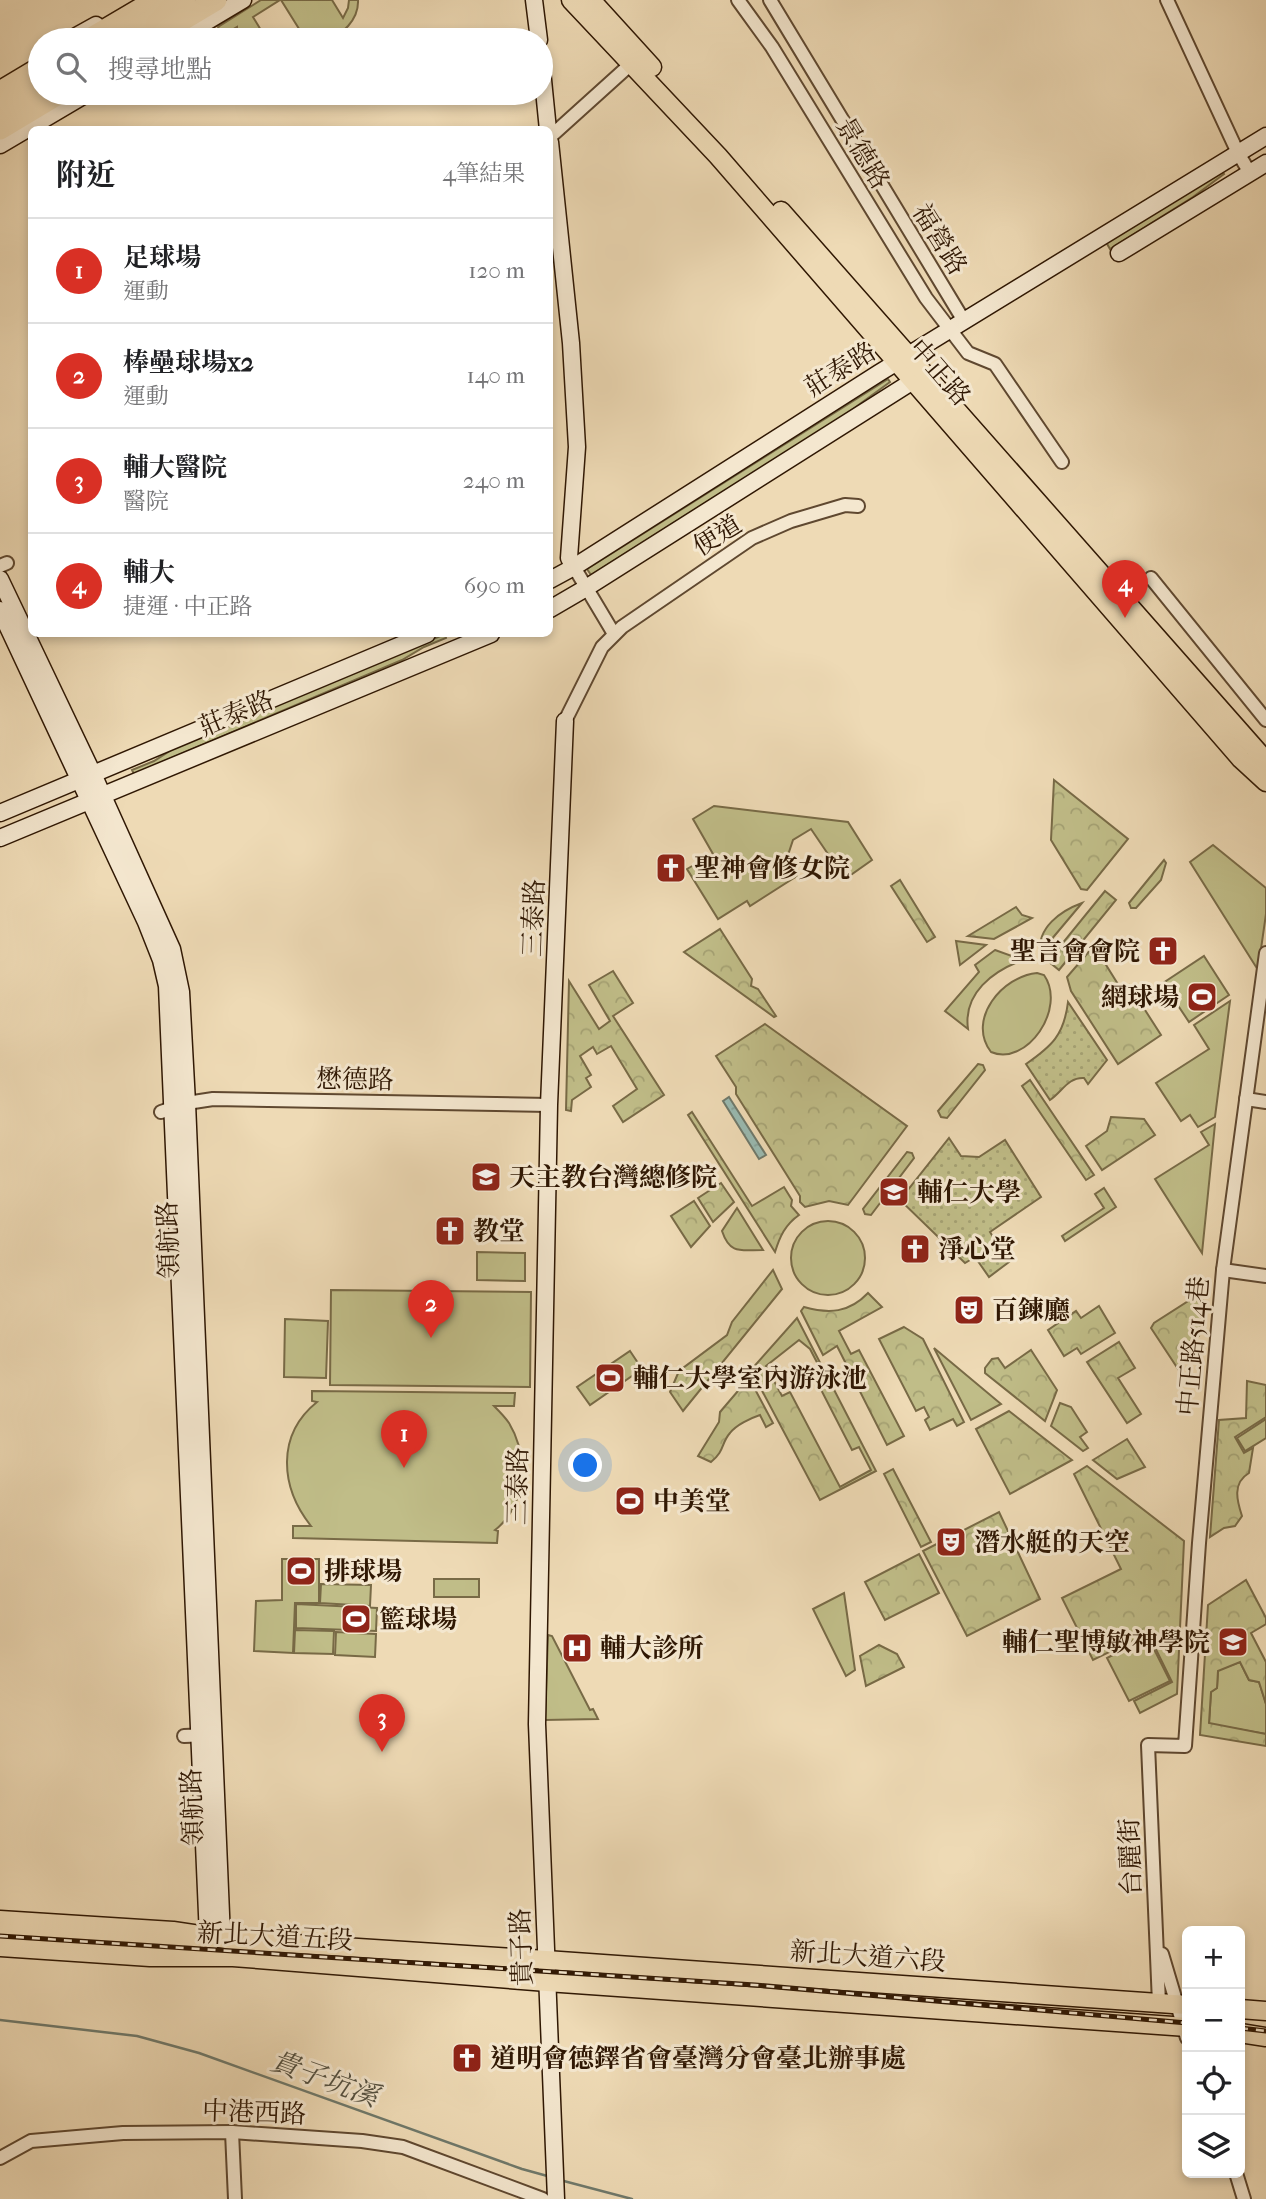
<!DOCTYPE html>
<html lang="zh-TW">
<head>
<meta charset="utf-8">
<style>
  body { margin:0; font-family:"IM FELL French Canon","Noto Serif TC",serif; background:#f6f6f6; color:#202124 }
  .controls { position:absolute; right:21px; bottom:21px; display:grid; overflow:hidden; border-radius:10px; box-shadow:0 4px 10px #0003 }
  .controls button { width:63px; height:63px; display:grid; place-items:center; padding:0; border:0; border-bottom:2px solid #e0e0e0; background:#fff; color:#202124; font:35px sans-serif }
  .you { position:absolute; left:586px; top:1466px; width:24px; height:24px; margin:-18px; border:5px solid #fff; border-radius:50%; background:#1a73e8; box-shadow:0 0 0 10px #1a73e833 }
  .badge { display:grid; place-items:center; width:46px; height:46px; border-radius:50%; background:#d93025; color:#fff; font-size:23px; font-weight:700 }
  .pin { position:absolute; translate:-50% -58px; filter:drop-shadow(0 2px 4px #0008) }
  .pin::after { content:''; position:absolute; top:37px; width:24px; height:21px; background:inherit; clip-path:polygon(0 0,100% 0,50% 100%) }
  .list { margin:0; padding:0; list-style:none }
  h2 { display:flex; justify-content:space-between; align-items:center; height:91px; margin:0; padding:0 28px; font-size:30px }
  h2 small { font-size:23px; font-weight:400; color:#757577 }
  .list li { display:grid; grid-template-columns:46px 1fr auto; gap:21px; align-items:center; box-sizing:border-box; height:105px; padding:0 28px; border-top:2px solid #e0e0e0 }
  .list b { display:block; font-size:26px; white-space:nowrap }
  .list p { margin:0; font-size:23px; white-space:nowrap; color:#757577 }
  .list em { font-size:23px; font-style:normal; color:#757577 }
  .icon { flex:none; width:38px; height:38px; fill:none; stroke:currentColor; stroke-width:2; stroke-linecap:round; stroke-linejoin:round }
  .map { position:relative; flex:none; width:1266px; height:2199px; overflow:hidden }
  .search { position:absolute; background:#fff; box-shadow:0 4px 10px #0003; left:28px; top:28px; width:525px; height:77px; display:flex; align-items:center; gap:18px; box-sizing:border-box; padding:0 24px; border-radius:38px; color:#757577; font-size:26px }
  .panel { position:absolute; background:#fff; box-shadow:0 4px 10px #0003; left:28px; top:126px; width:525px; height:511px; border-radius:10px }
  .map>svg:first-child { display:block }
  .grass { fill:#c0bd88; stroke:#786a46; stroke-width:2 }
  .forest { fill:url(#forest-crowns); stroke:#786a46; stroke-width:2; fill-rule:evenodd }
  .park { fill:url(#park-dots); stroke:#786a46; stroke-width:2 }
  .water { fill:url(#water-ripples); stroke:#6f796b; stroke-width:2 }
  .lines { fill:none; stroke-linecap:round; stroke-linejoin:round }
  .stream { stroke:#6f796b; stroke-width:2.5 }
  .street-casing { stroke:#5f4830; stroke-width:16 }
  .secondary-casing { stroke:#2f1703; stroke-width:19 }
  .primary-casing { stroke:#2f1703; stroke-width:21 }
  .highway-casing { stroke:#2f1703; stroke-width:24 }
  .street { stroke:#f4e7cf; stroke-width:12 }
  .secondary { stroke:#f4e7cf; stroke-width:16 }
  .primary { stroke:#eedab5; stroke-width:18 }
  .highway { stroke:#eedab5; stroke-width:21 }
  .rail-casing { stroke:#2f1703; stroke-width:5 }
  .rail { stroke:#f4e7cf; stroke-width:2.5; stroke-dasharray:8; stroke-linecap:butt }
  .labels { text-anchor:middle; stroke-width:6; stroke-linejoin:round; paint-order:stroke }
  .street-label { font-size:26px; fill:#2f1703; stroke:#f4e7cf }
  .poi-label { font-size:26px; font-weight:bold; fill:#2f1703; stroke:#f4e7cf; text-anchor:start }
  .water-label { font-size:28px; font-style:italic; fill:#545040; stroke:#f4e7cf }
</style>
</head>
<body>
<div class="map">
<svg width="1266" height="2199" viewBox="0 0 1266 2199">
  <defs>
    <pattern id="forest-crowns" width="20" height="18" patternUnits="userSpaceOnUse" patternTransform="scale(1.75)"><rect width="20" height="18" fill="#c0bd88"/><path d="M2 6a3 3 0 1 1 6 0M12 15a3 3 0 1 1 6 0" fill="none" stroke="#a5a274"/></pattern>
    <pattern id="park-dots" width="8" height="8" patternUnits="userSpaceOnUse" patternTransform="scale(1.75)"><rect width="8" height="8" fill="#c0bd88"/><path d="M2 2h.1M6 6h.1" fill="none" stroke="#a5a274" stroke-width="1.8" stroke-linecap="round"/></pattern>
    <pattern id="water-ripples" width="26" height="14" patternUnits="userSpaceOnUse" patternTransform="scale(1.75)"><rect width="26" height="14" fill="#99bab1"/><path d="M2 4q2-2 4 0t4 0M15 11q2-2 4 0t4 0" fill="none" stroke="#849f97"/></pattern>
  </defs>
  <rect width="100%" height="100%" fill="#eedab5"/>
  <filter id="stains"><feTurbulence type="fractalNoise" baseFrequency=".00286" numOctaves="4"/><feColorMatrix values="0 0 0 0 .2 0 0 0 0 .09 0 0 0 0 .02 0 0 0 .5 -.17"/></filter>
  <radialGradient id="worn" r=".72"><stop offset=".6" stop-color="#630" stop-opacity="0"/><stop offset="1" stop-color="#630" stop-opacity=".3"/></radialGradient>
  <g class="grass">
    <path d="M261,0H280L253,17L267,40H237V27L223,35L218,27Z"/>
    <path d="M281,0H332L343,18L348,8L349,0H358C359,19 342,37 324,40C318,41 312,40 306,40Z"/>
    <path d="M1222,171L1224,174L1193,197L1110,249L1106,242Z"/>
    <path d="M888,379L890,382L842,417L591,575L587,569Z"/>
    <path d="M445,634L446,638L424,647L402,660L134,774L132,770L154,761L176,747Z"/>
    <path d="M714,806L848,822L872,860L845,879L811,829L793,840L786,861L797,876L750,906L747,901L718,919L687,869L713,854L693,819Z"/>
    <path d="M1213,845L1266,888V914L1258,970L1190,862Z"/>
    <path d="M1082,903L1040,953C1037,928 1060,911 1082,903Z"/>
    <path d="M956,941L986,945L960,965Z"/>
    <path d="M995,950L1023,960C993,971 963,993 968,1029L945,1011L979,972L975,965Z"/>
    <path d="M1204,956L1229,995L1189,1022L1163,983Z"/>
    <path d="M1037,973L1044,975C1067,1008 1027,1067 991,1052C966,1019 1003,976 1037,973Z"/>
    <path d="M1230,1001L1215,1117L1198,1127L1190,1115L1181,1121L1156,1083L1209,1049L1194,1025Z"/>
    <path d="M1215,1124L1202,1253L1155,1179L1209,1145L1201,1132Z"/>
    <path d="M907,1152L912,1153L914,1158L871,1215L865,1214L863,1209Z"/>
    <path d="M737,1208L763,1250C741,1250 730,1255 722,1231Z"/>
    <circle cx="828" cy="1258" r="37"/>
    <path d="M477,1252L525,1253V1281L477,1280Z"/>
    <path d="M331,1290L531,1292L530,1387L330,1385Z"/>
    <path d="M285,1319L328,1321L326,1378L284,1377Z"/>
    <path d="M934,1348L1001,1404L971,1420Z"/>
    <path d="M630,1351L642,1369L590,1405L577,1387Z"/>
    <path d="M312,1391L515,1393L514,1406H494C499,1411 505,1417 509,1423C529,1456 526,1506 495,1530L498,1531L497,1543L293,1538V1526H311C280,1487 276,1435 317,1402L312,1401Z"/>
    <path d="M1060,1403L1071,1407L1087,1432L1080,1437L1088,1448L1083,1451L1051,1426Z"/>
    <path d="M1266,1419V1438L1245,1451L1237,1438Z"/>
    <path d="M282,1559H319V1603H295L293,1653L254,1651L256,1601L282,1600Z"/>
    <rect x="434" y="1579" width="45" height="18"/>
    <path d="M321,1584L371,1585L370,1606L320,1603Z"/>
    <path d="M844,1593L855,1670L846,1676L813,1609Z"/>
    <path d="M296,1604L377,1608L376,1631L296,1628Z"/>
    <path d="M295,1630L334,1631L333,1654L294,1653Z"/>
    <path d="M336,1632L376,1634L375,1657L335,1655Z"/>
    <path d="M548,1635L552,1636L590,1710L593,1709L598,1719L545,1720Z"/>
    <path d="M1148,1637L1170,1681L1129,1701L1107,1658Z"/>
    <path d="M1240,1662L1249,1680L1259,1682L1266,1704V1734L1209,1724L1211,1692L1217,1688L1218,1670Z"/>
  </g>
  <g class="forest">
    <path d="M1054,780L1128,839L1087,890L1081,889L1051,840Z"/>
    <path d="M1164,860L1166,863L1161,880L1136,908H1131L1129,903Z"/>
    <path d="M900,880L935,937L927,942L891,886Z"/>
    <path d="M1105,891L1116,900L1059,970L1048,961Z"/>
    <path d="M1016,907L1022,915L1032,918L994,939L968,936Z"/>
    <path d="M720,929L752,979L751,986L758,989L776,1016L774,1017L684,952Z"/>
    <path d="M1097,945L1106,947L1098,952L1121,989L1129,985L1161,1035L1118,1064L1071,991L1067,977L1092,948Z"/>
    <path d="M613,971L633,1003L613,1016L664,1095L623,1122L613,1106L637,1089L611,1046L597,1054L593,1047L580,1056L591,1075L586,1078L591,1087L572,1100L571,1111L566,1110L569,981L599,1029L610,1021L589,985Z"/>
    <path d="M765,1024L907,1126L848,1205L829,1201L805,1207L800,1202V1196L736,1094V1087L716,1056Z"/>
    <path d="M978,1064L983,1065L985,1070L947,1118L941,1117L938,1111Z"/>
    <path d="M1030,1080L1094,1175L1086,1180L1022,1086Z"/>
    <path d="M692,1112L752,1206L784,1187L792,1200L791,1206L799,1215C785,1225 780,1236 775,1252L688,1115Z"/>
    <path d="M1111,1117L1144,1119L1155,1135L1102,1170L1086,1146L1107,1131Z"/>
    <path d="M721,1183L734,1202L713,1222L698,1198Z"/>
    <path d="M1104,1188L1116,1207L1065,1241L1062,1236L1104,1208L1095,1194Z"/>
    <path d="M694,1201L710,1226L691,1247L671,1216Z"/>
    <path d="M773,1270L782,1289L683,1411L670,1392L679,1371L727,1335L732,1322Z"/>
    <path d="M1204,1291L1199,1336L1182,1346L1180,1372L1151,1328L1154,1323Z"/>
    <path d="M868,1293L882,1307L839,1331L851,1354L859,1350L904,1436L887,1445L837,1346L823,1355L801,1311L804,1307C829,1314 849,1313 868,1293Z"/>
    <path d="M1099,1306L1115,1333L1081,1354L1077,1348L1064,1356L1048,1330L1076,1311L1081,1318Z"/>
    <path d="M797,1318L876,1471L820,1500L751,1370ZM799,1340L810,1349L823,1374L815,1378L852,1450L859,1447L871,1470L840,1487L790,1392L782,1396L766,1366Z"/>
    <path d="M904,1327L923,1339L964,1422L957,1426L953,1419L930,1430L925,1420L929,1417L924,1407L916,1411L879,1339Z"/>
    <path d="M1119,1342L1135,1368L1118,1378L1141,1414L1127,1423L1087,1362Z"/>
    <path d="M1031,1350L1057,1390L1045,1421L985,1373V1368L992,1359L998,1358L1005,1368Z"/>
    <path d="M749,1378L773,1423L766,1427L760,1415C751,1418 736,1425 730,1433C721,1443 725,1451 711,1462L698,1456L719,1422L720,1412Z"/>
    <path d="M1247,1381L1266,1385V1417L1235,1437L1244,1453L1253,1448L1249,1473C1232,1483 1237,1501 1242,1516L1235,1526L1224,1528L1210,1537L1219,1420L1246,1418Z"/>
    <path d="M1009,1411L1072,1460L1010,1494L976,1429Z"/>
    <path d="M1127,1439L1145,1467L1117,1479L1093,1460Z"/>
    <path d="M1087,1466L1184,1541L1177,1694L1140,1713L1134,1701L1172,1682L1148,1633L1093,1660L1062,1598L1121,1569L1074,1474Z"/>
    <path d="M893,1469L931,1542L921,1547L884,1474Z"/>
    <path d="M999,1512L1040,1599L967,1636L923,1551Z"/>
    <path d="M919,1554L939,1593L885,1620L865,1582Z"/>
    <path d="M1246,1580L1266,1618V1624L1251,1633L1266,1662V1704L1259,1682L1249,1680L1240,1662L1218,1671L1217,1688L1211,1692L1209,1723L1266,1734V1746L1200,1735L1208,1605Z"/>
    <path d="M879,1645L897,1654L904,1667L866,1686L860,1656Z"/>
  </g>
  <g class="park">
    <path d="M1068,1002L1107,1060L1088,1084L1084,1078C1068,1077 1062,1092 1050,1100L1026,1064C1052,1046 1064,1035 1068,1002Z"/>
    <path d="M949,1138L961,1156L979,1157L1005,1140L1041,1197L990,1232L1009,1262L989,1277L975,1257L965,1263L900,1200Z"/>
  </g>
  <path class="water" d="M729,1097L766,1155L759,1159L723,1101Z"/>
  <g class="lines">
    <g class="stream">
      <path d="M0,2020L137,2036L199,2053L522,2169L551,2177"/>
      <path d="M560,2180L632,2199"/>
    </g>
    <g class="street-casing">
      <g id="street">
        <path d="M738,0L772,47L926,298L968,353L995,364L1062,462"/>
        <path d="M770,0L964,321"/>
        <path d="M1167,0L1238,153L1250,173"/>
        <path d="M550,137L632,63"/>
        <path d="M0,566L7,563"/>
        <path d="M574,567L614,634"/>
        <path d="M1151,578L1266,720"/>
        <path d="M565,721L602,647L622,627L752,538L791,521L845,505L858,506"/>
        <path d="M1246,1099L1266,1102"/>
        <path d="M161,1112L187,1103L213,1099L549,1105"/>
        <path d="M1223,1270L1266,1276"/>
        <path d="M184,1736L209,1735"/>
        <path d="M1162,1954L1187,2038"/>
        <path d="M1159,2003L1148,1745L1185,1746L1199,1543L1223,1270L1266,953"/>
        <path d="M232,2132L235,2199"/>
        <path d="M0,2158L31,2141L123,2133L232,2132L362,2141L403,2147L543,2199"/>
        <path d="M1236,2173L1244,2199"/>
      </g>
    </g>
    <g class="secondary-casing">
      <g id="secondary">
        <path d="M534,0L539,40"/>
        <path d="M69,40L96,25"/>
        <path d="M176,40L243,0"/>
        <path d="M541,60L548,130"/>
        <path d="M550,142L571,343L577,447L569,558L574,567"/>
        <path d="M0,145L88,93"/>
        <path d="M1119,253L1266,163"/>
        <path d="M0,579L93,774L172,949L181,992L187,1103L222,1938"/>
        <path d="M550,580L574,567L879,373L1266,136"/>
        <path d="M550,609L586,588L924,374"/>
        <path d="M0,610L146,922L161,960L167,986L208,1937"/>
        <path d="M0,813L427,634"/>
        <path d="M0,838L491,634"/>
        <path d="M556,2199L537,1724L549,1105L565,721"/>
      </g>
    </g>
    <g class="primary-casing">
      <g id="primary">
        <path d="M571,0L718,156L1241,759L1266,782"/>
        <path d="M591,0L652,67"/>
        <path d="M781,211L1266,761"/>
        <path d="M0,1920L173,1931L233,1940L546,1960L1187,2005"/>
        <path d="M0,1933L208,1947"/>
        <path d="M0,1947L150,1957H233L547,1982L1187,2027"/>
        <path d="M1240,2009L1266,2011"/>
        <path d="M1240,2033L1266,2037"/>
      </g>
    </g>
    <g class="highway-casing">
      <g id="highway">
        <path d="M88,40L156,0"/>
        <path d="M118,40L185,0"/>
        <path d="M149,40L216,0"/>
        <path d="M0,92L40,68"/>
        <path d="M0,110L40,86"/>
        <path d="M0,129L60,93"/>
      </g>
    </g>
    <use href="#street" class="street"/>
    <use href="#secondary" class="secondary"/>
    <use href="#primary" class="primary"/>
    <use href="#highway" class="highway"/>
    <g class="rail-casing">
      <g id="rail">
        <path d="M0,1936L755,1985L1187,2023"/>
        <path d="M1240,2028L1266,2031"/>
      </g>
    </g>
    <use href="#rail" class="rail"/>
  </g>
  <defs>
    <g id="church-square" transform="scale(1.575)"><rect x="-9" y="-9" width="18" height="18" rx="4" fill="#8f2418" stroke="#f4e7cf"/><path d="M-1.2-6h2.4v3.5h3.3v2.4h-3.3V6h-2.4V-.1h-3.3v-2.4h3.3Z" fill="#fff"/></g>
    <g id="stadium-square" transform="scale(1.575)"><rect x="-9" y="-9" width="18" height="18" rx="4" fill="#8f2418" stroke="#f4e7cf"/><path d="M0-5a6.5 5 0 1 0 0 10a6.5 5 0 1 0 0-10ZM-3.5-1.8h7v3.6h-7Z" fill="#fff"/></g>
    <g id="university-square" transform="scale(1.575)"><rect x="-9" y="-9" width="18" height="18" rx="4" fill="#8f2418" stroke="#f4e7cf"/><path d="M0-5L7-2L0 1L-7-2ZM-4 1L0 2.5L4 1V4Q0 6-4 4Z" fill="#fff"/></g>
    <g id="theatre-square" transform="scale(1.575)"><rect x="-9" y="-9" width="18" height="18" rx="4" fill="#8f2418" stroke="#f4e7cf"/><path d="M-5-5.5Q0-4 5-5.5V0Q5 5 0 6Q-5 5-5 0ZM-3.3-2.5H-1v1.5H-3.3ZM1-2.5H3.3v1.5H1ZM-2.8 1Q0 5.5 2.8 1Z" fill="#fff"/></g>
    <g id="hospital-square" transform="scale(1.575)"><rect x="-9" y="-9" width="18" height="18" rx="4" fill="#8f2418" stroke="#f4e7cf"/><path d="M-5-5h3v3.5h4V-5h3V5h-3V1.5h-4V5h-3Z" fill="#fff"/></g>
  </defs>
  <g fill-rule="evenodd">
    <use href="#church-square" x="671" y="868"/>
    <use href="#church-square" x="1163" y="951"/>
    <use href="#stadium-square" x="1202" y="997"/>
    <use href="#university-square" x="486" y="1177"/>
    <use href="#university-square" x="894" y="1192"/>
    <use href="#church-square" x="450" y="1231"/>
    <use href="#church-square" x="915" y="1249"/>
    <use href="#theatre-square" x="969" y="1310"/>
    <use href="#stadium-square" x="610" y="1378"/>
    <use href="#stadium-square" x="630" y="1501"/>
    <use href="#theatre-square" x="951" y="1542"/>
    <use href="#stadium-square" x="301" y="1571"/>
    <use href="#stadium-square" x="356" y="1619"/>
    <use href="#university-square" x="1233" y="1642"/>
    <use href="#hospital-square" x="577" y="1648"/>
    <use href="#church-square" x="467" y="2058"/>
  </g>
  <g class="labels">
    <g class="street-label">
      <text transform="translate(863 153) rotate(59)" y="9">景德路</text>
      <text transform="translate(940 239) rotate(58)" y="9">福營路</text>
      <text transform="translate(840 369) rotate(-32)" y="9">莊泰路</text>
      <text transform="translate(940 372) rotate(49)" y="9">中正路</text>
      <text transform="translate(717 535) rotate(-32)" y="9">便道</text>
      <text transform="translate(236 713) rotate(-23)" y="9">莊泰路</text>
      <text transform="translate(533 918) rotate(-88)" y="9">三泰路</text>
      <text transform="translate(355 1079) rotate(1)" y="9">懋德路</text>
      <text transform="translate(168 1240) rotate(-92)" y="9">領航路</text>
      <text transform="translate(1193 1346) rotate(-85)" y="9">中正路514巷</text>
      <text transform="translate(517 1486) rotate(-89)" y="9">三泰路</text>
      <text transform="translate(192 1807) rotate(-92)" y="9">領航路</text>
      <text transform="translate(1130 1857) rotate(-92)" y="9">台麗街</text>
      <text transform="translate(275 1936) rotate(3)" y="9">新北大道五段</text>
      <text transform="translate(521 1947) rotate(-92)" y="9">貴子路</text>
      <text transform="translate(868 1956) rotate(4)" y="9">新北大道六段</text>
      <text transform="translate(254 2112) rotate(2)" y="9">中港西路</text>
    </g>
    <g class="poi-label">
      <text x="694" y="877">聖神會修女院</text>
      <text x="1140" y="960" text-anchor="end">聖言會會院</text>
      <text x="1179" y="1006" text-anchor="end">網球場</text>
      <text x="509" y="1186">天主教台灣總修院</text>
      <text x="917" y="1201">輔仁大學</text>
      <text x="473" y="1240">教堂</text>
      <text x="938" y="1258">淨心堂</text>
      <text x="992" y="1319">百鍊廳</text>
      <text x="633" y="1387">輔仁大學室內游泳池</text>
      <text x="653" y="1510">中美堂</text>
      <text x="974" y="1551">潛水艇的天空</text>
      <text x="324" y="1580">排球場</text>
      <text x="379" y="1628">籃球場</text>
      <text x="1210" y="1651" text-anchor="end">輔仁聖博敏神學院</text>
      <text x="600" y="1657">輔大診所</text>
      <text x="490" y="2067">道明會德鐸省會臺灣分會臺北辦事處</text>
    </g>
    <g class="water-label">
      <text transform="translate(325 2078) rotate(20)" y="10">貴子坑溪</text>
    </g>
  </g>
  <rect width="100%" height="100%" filter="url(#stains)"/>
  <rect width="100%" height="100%" fill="url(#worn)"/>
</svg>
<div class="controls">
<button>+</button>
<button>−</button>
<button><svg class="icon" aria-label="locate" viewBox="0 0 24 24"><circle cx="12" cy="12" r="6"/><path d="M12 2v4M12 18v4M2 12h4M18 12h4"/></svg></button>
<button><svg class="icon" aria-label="layers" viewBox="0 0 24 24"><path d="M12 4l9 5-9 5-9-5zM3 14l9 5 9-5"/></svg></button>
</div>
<div class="you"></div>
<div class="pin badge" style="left:404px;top:1468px">1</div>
<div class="pin badge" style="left:431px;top:1338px">2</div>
<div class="pin badge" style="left:382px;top:1752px">3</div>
<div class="pin badge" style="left:1125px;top:618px">4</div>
<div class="search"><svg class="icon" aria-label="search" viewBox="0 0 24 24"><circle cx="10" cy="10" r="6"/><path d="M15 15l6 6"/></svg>搜尋地點</div>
<section class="panel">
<h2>附近<small>4筆結果</small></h2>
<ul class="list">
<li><span class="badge">1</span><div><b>足球場</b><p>運動</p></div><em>120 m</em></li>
<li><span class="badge">2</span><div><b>棒壘球場x2</b><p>運動</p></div><em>140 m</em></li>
<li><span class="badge">3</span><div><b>輔大醫院</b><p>醫院</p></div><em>240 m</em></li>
<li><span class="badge">4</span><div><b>輔大</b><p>捷運 · 中正路</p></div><em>690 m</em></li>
</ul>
</section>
</div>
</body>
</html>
